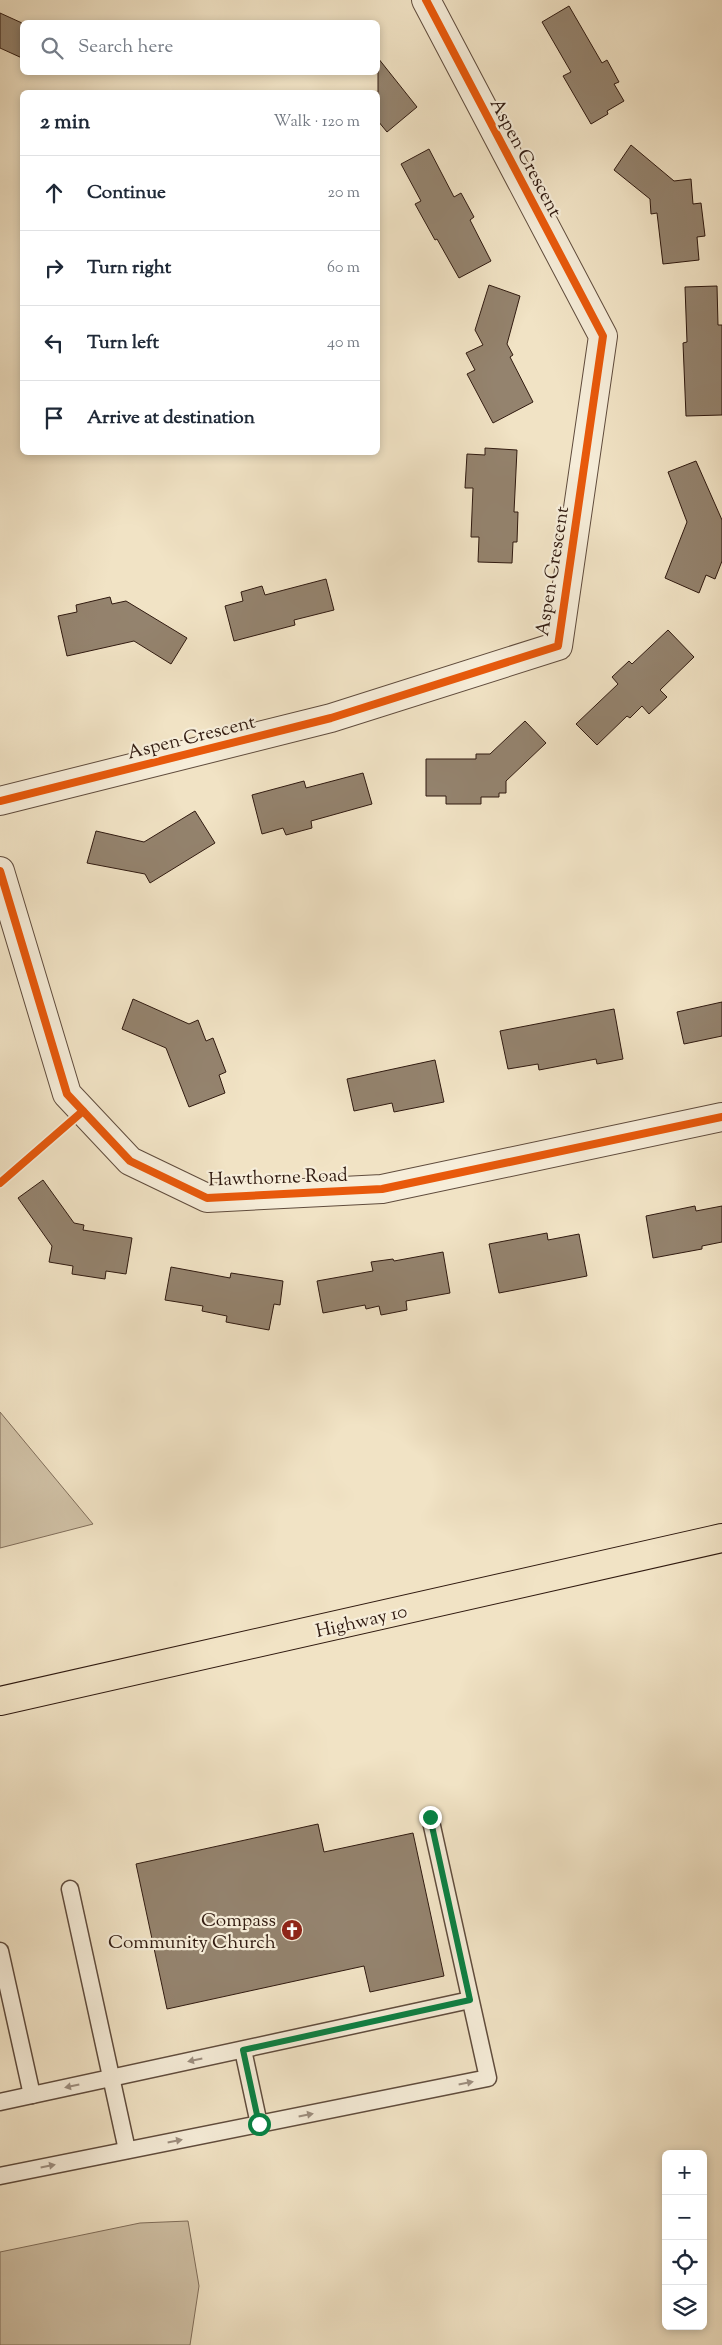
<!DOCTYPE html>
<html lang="en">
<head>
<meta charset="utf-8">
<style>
  body { margin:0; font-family:"Sorts Mill Goudy",serif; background:#f6f6f7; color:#1f2937 }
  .controls { position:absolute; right:15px; bottom:15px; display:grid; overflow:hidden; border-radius:8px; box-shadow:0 2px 8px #0003 }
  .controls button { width:45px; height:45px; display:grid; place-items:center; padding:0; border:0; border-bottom:1px solid #e0e1e3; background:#fff; color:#1f2937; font:25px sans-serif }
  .stop { position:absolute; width:15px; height:15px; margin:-11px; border:4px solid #0b8043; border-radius:50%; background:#fff }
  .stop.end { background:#0b8043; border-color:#fff; box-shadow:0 1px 5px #0008 }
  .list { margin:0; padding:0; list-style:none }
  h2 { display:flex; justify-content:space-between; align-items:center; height:65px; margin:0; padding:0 20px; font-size:21px }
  h2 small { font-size:16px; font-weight:400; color:#747a83 }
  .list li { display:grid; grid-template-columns:32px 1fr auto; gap:15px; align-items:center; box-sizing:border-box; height:75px; padding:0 20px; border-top:1px solid #e0e1e3 }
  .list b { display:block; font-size:19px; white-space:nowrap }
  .list em { font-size:16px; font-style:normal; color:#747a83 }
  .icon { flex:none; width:28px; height:28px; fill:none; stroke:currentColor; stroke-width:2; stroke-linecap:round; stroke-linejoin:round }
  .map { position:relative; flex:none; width:722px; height:2345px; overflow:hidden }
  .search { position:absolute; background:#fff; box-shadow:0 2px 8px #0003; left:20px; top:20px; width:360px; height:55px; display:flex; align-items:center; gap:12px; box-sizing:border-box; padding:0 18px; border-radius:8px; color:#747a83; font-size:19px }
  .panel { position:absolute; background:#fff; box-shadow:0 2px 8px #0003; left:20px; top:90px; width:360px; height:365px; border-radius:8px }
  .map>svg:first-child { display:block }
  .green { fill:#d0c1a6; stroke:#806e5b }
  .building { fill:#94836e; stroke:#301a10 }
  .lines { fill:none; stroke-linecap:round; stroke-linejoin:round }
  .service-casing { stroke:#604c3d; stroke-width:19 }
  .minor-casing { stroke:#604c3d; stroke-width:30 }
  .trunk-casing { stroke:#301a10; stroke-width:30 }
  .service { stroke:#f6edd9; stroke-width:16 }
  .minor { stroke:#f6edd9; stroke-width:28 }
  .trunk { stroke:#f1e3c5; stroke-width:28 }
  .cycleway-casing { stroke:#f6edd9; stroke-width:11 }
  .cycleway { stroke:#e8590c; stroke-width:8 }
  .oneway { fill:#9d8e7f }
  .route { stroke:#0b8043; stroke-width:6 }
  .labels { text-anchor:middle; stroke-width:4.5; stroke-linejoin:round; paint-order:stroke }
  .street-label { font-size:19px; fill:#301a10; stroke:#f6edd9 }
  .poi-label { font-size:19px; fill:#301a10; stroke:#f6edd9; text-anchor:end }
</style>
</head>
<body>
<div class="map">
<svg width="722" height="2345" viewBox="0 0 722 2345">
  <rect width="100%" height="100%" fill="#f1e3c5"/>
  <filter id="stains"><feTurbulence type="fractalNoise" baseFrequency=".004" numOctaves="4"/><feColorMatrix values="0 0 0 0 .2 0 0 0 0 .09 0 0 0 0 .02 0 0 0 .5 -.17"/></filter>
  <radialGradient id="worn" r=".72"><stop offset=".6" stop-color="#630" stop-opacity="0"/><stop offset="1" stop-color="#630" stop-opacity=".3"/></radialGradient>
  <g class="green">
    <path d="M0,1412L93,1524L0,1548Z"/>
    <path d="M188,2221L199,2286L190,2345H0V2252L140,2223Z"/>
  </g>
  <g class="building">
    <path d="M569,6L602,63L607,60L619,82L614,84L624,101L607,111L608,114L591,124L563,76L571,72L542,22Z"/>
    <path d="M0,13L22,23V58L0,48Z"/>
    <path d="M378,58L417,107L387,132L378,121Z"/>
    <path d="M631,145L674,181L691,179L693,204L701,203L705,236L697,237L699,260L663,264L657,213L651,214L650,199L614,170Z"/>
    <path d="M429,149L454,197L461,193L474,217L470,220L491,261L459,278L437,239L435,240L415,204L421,201L401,164Z"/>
    <path d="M489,285L520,296L507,344L513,355L510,357L533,402L493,423L467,374L475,370L466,353L483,345L475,330Z"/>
    <path d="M717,286L718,325H722V415L686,416L683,343L687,342L685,287Z"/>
    <path d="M485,448L517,450L514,512H518L517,542H513L512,563L478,562L479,537H471L473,488H465L467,454L485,455Z"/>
    <path d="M696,461L722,520V561L715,579L706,575L699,593L665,578L687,522L668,472Z"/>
    <path d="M326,579L334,610L294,620L295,625L234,641L225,606L243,601L241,592L262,586L265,595Z"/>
    <path d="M110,597L112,604L126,601L187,638L171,664L134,641L67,656L58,616L77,612L76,605Z"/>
    <path d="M668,630L694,657L660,690L667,697L649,714L642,706L630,718L627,716L597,745L576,724L618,684L612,677L629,661L632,664Z"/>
    <path d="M525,721L546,743L506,781V793H499V797H481V804H446V796H426V759H476V754H490Z"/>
    <path d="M363,773L372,804L311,821L312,828L286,835L283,828L262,834L252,795L304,781L306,788Z"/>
    <path d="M195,811L215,843L150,883L145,874L87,863L96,831L144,842Z"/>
    <path d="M133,999L189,1024L198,1020L206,1041L213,1038L226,1072L219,1075L225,1093L189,1107L166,1048L122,1029Z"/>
    <path d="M722,1002V1036L684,1044L677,1012Z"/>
    <path d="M614,1009L623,1059L597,1064L596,1059L539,1070L538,1064L508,1069L500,1031Z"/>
    <path d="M435,1060L444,1102L394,1112L392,1103L354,1111L347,1079Z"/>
    <path d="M43,1180L74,1223L84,1225L83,1230L132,1238L126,1274L106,1271L105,1279L72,1274L73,1266L49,1262L52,1246L18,1198Z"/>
    <path d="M695,1206L696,1211L722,1206V1242L702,1246V1249L653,1258L646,1216Z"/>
    <path d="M547,1233L548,1240L579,1234L587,1276L499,1293L489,1244Z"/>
    <path d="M443,1252L450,1293L406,1301L407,1310L381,1315L379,1306L366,1309L365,1305L323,1313L317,1281L373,1271L371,1262L393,1259L394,1261Z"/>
    <path d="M171,1267L230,1278L231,1273L283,1281L280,1305L274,1304L269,1330L226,1322L227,1316L202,1311L203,1306L165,1300Z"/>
    <path d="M318,1824L324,1852L413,1833L444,1976L370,1992L364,1966L167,2009L136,1864Z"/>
  </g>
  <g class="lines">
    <g class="service-casing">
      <g id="service">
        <path d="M70,1889L127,2150"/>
        <path d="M0,1951L32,2095"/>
        <path d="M243,2050L259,2124"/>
        <path d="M0,2102L470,2000"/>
        <path d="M0,2176L488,2078L430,1817"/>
      </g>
    </g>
    <g class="minor-casing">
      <g id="minor">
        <path d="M0,801L331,718L558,646L603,336L426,0"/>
        <path d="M0,871L67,1094L130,1161L207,1198L382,1189L722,1117"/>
      </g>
    </g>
    <g class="trunk-casing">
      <path id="trunk" d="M0,1701L722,1538"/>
    </g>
    <use href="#service" class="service"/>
    <use href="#minor" class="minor"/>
    <use href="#trunk" class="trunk"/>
    <g class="cycleway-casing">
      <g id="cycleway">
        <path d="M0,801L331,718L558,646L603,336L426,0"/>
        <path d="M0,871L67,1094L130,1161L207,1198L382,1189L722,1117"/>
        <path d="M0,1183L83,1111"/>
      </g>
    </g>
    <use href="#cycleway" class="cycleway"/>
  </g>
  <defs><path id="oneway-solid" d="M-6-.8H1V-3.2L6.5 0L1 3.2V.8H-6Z" transform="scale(1.25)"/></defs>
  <g class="oneway">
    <use href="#oneway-solid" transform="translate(195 2060) rotate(168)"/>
    <use href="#oneway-solid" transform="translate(466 2083) rotate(-11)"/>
    <use href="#oneway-solid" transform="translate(72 2086) rotate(168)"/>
    <use href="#oneway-solid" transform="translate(306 2115) rotate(-11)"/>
    <use href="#oneway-solid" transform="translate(175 2141) rotate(-11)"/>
    <use href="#oneway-solid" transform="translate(48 2166) rotate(-11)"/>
  </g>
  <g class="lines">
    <path class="route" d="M259,2124L243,2050L470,2000L430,1817"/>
  </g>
  <defs>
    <g id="church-disc" transform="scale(1.125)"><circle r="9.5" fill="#8f2418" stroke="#f6edd9"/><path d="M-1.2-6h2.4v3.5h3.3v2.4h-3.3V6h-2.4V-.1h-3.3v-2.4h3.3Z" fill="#fff"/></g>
  </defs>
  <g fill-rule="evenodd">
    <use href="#church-disc" x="292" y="1930"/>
  </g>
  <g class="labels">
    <g class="street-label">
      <text transform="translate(527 157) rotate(62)" y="7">Aspen Crescent</text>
      <text transform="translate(551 571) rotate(-81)" y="7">Aspen Crescent</text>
      <text transform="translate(191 736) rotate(-14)" y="7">Aspen Crescent</text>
      <text transform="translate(278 1176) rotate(-2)" y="7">Hawthorne Road</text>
      <text transform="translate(361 1620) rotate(-13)" y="7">Highway 10</text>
    </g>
    <g class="poi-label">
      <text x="276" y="1926">Compass<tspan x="276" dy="22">Community Church</tspan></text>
    </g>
  </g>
  <rect width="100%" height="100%" filter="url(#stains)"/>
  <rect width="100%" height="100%" fill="url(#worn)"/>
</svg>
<div class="controls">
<button>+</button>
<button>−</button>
<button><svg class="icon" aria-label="locate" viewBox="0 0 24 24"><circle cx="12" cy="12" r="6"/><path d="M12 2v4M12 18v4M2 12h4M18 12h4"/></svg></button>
<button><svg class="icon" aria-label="layers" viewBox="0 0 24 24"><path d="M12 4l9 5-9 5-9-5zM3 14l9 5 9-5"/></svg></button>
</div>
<div class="stop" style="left:259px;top:2124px"></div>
<div class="stop end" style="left:430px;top:1817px"></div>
<div class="search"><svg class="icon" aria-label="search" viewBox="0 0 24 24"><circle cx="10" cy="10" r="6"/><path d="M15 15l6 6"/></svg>Search here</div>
<section class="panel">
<h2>2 min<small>Walk · 120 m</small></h2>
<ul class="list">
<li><svg class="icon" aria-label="ahead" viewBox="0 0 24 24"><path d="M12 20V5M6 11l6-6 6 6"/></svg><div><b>Continue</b></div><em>20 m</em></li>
<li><svg class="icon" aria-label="right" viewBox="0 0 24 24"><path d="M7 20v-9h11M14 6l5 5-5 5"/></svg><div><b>Turn right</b></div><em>60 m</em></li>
<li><svg class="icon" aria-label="left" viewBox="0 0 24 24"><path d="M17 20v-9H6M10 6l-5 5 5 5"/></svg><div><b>Turn left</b></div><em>40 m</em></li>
<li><svg class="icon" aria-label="arrive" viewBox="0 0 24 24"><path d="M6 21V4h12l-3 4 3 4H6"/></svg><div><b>Arrive at destination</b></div></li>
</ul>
</section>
</div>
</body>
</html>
